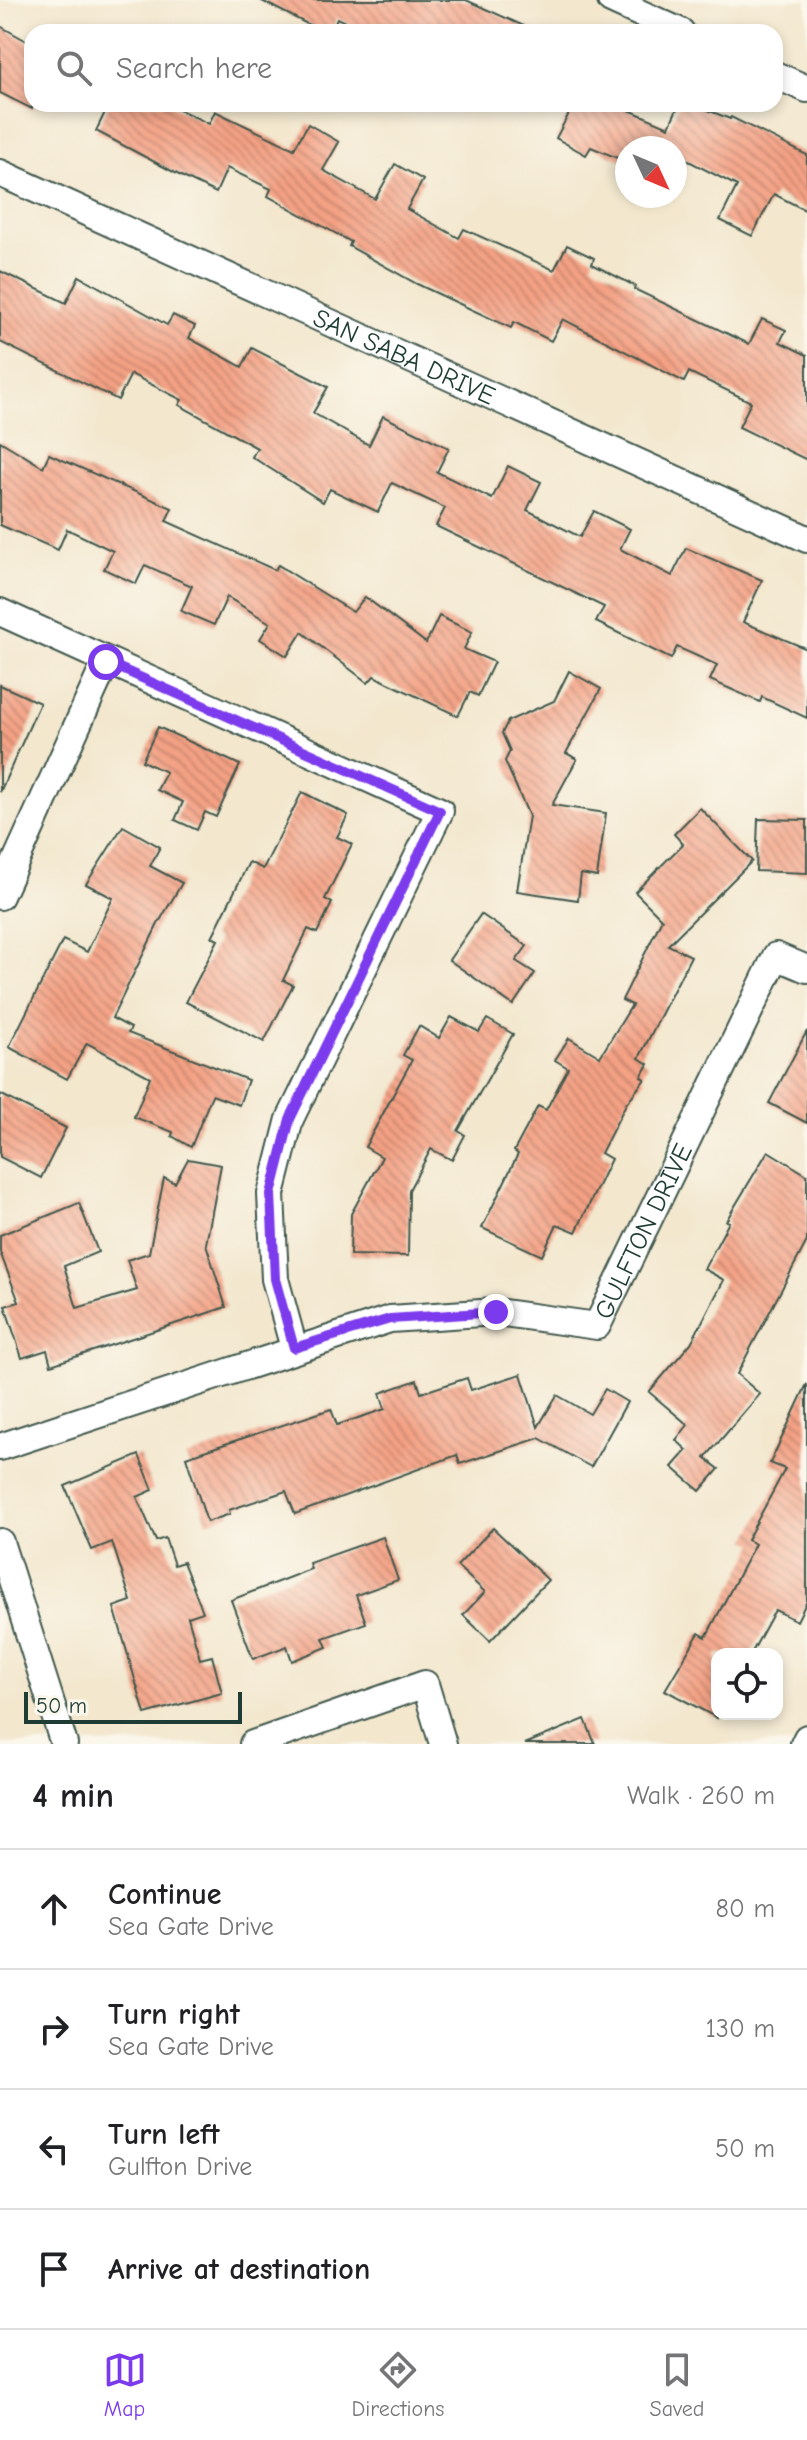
<!DOCTYPE html>
<html lang="en">
<head>
<meta charset="utf-8">
<style>
  body { margin:0; font-family:"Comic Neue",sans-serif; background:#f2f2f2; color:#202124 }
  .controls { position:absolute; right:24px; bottom:24px; display:grid; overflow:hidden; border-radius:16px; box-shadow:0 4px 12px #0003 }
  .controls button { width:72px; height:72px; display:grid; place-items:center; padding:0; border:0; border-bottom:2px solid #e0e0e0; background:#fff; color:#202124; font:40px sans-serif }
  .compass { position:absolute; left:615px; top:136px; width:72px; height:72px; border-radius:50%; background:#fff; box-shadow:0 4px 12px #0003; rotate:134deg }
  .scale { position:absolute; left:24px; bottom:20px; width:218px; box-sizing:border-box; padding-left:8px; border:4px solid #1f3d34; border-top:0; font-size:22px; line-height:28px; white-space:nowrap; color:#1f3d34; -webkit-text-stroke:6px #fbf7ec; paint-order:stroke }
  .stop { position:absolute; width:24px; height:24px; margin:-18px; border:6px solid #7c3aed; border-radius:50%; background:#fff }
  .stop.end { background:#7c3aed; border-color:#fff; box-shadow:0 2px 8px #0008 }
  .list { margin:0; padding:0; list-style:none }
  h2 { display:flex; justify-content:space-between; align-items:center; height:104px; margin:0; padding:0 32px; font-size:34px }
  h2 small { font-size:26px; font-weight:400; color:#757577 }
  .list li { display:grid; grid-template-columns:52px 1fr auto; gap:24px; align-items:center; box-sizing:border-box; height:120px; padding:0 32px; border-top:2px solid #e0e0e0 }
  .list b { display:block; font-size:30px; white-space:nowrap }
  .list p { margin:0; font-size:26px; white-space:nowrap; color:#757577 }
  .list em { font-size:26px; font-style:normal; color:#757577 }
  .icon { flex:none; width:44px; height:44px; fill:none; stroke:currentColor; stroke-width:2; stroke-linecap:round; stroke-linejoin:round }
  .map { position:relative; flex:none; width:807px; height:1744px; overflow:hidden }
  .search { position:absolute; background:#fff; box-shadow:0 4px 12px #0003; left:24px; right:24px; top:24px; height:88px; display:flex; align-items:center; gap:20px; box-sizing:border-box; padding:0 28px; border-radius:24px; color:#757577; font-size:30px }
  .sheet { height:584px; background:#fff }
  nav { display:flex; justify-content:space-around; align-items:center; box-sizing:border-box; height:112px; border-top:2px solid #e0e0e0; background:#fff; font-size:22px; color:#757577 }
  nav a { display:grid; justify-items:center; gap:4px }
  nav .on { color:#7c3aed }
  .map>svg:first-child { display:block }
  .building { fill:url(#building-back-hatch) }
  .lines { fill:none; stroke-linecap:round; stroke-linejoin:round }
  .minor-casing { stroke:#3f564b; stroke-width:30 }
  .minor { stroke:#fff; stroke-width:26 }
  .route { stroke:#7c3aed; stroke-width:10 }
  .labels { text-anchor:middle; stroke-width:6; stroke-linejoin:round; paint-order:stroke }
  .street-label { font-size:26px; fill:#1f3d34; stroke:#fbf7ec }
</style>
</head>
<body>
<div class="map">
<svg width="807" height="1744" viewBox="0 0 807 1744">
  <defs>
    <pattern id="building-back-hatch" width="6" height="6" patternUnits="userSpaceOnUse" patternTransform="scale(2)"><rect width="6" height="6" fill="#f4a184"/><path d="M-1 5l2 2M0 0l6 6M5-1l2 2" fill="none" stroke="#c5846d"/></pattern>
  </defs>
  <rect width="100%" height="100%" fill="#fbf7ec"/>
  <filter id="ink" filterUnits="userSpaceOnUse"><feTurbulence type="fractalNoise" baseFrequency=".0125" numOctaves="2"/><feDisplacementMap in="SourceGraphic" scale="16" xChannelSelector="R" yChannelSelector="G"/><feConvolveMatrix kernelMatrix="1 2 1 2 8 2 1 2 1" color-interpolation-filters="sRGB"/></filter>
  <filter id="wash" filterUnits="userSpaceOnUse"><feTurbulence type="fractalNoise" baseFrequency=".006" numOctaves="4" result="noise"/><feDisplacementMap in="SourceGraphic" scale="32" xChannelSelector="R" yChannelSelector="G"/><feGaussianBlur stdDeviation="1.8" result="paint"/><feColorMatrix in="noise" values="0 0 0 0 0 0 0 0 0 0 0 0 0 0 0 0 0 1.4 0 .05"/><feComposite in="paint" operator="in"/></filter>
  <g filter="url(#wash)">
    <rect width="100%" height="100%" fill="#f3e7ce"/>
    <g id="blocks">
      <g class="building">
        <path d="M260,0H466L537,32H365L337,18L331,32H323Z"/>
        <path d="M0,26L32,44V109L0,93Z"/>
        <path d="M109,104H168L209,124L215,111L294,149L308,124L339,142L323,170L375,199L395,164L423,180L407,209L459,238L464,229L554,270L567,245L594,258L592,264L635,286L634,289L749,344L762,319L786,330L780,342L807,355V460L739,427L751,402L689,372L684,382L563,319L551,341L514,322L511,328L417,284L349,246L351,242L268,196L271,189L227,168L216,193L183,177L96,131Z"/>
        <path d="M574,104H615L669,127L679,104H693L730,119L731,117L807,155V211L774,194L752,236L720,220L737,186L675,154V148H627V162L591,147L586,155L556,138Z"/>
        <path d="M0,271L66,303L79,276L167,325L173,315L195,326L189,338L242,367L252,348L328,387L313,413L369,445L383,416L449,448L437,472L492,499L508,466L541,482L527,510L580,537L594,511L630,529L620,549L672,576L686,548L762,580L743,622L807,649V718L762,697L760,702L710,680L717,665L677,647L671,659L596,622L604,607L436,526L445,508L392,483L378,512L330,489L323,502L252,457L257,448L179,405L182,400L131,374L118,400L0,342Z"/>
        <path d="M0,441L43,467L49,454L172,508L166,521L275,570L278,565L353,612L365,597L426,643L439,616L472,632L464,649L494,662L478,696L470,692L458,716L374,676L368,683L302,632L287,656L260,639L270,623L227,597L214,625L181,611L192,586L145,565L136,584L104,569L113,551L67,529L58,550L0,525Z"/>
        <path d="M569,671L601,689L566,753L577,759L552,805L606,813L597,877L581,874L578,900L517,891L529,816L505,761L510,751L502,733L508,721L554,701Z"/>
        <path d="M0,685L40,703L0,792Z"/>
        <path d="M158,727L240,765L216,817L205,812L197,830L175,820L183,802L157,790L166,772L142,761Z"/>
        <path d="M302,792L348,815L337,837L352,844L325,899L332,903L317,933L308,929L283,980L293,985L264,1042L186,1002L218,940L212,937L249,862L263,869Z"/>
        <path d="M700,808L752,861L668,945L691,956L639,1058L648,1064L641,1077L645,1079L626,1104L601,1153L611,1159L576,1232L557,1224L542,1256L482,1228L518,1154L514,1151L538,1106L546,1110L568,1068L555,1060L569,1038L600,1057L632,1005L622,1000L662,919L635,892L683,844L674,834Z"/>
        <path d="M758,819L807,820V873L756,871Z"/>
        <path d="M123,826L160,847L150,866L182,883L158,924L112,1018L131,1028L128,1033L248,1080L239,1105L212,1095L191,1147L172,1136L173,1132L134,1117L150,1077L87,1043L67,1079L9,1047L63,940L87,952L113,898L86,884Z"/>
        <path d="M481,914L527,946L516,961L535,973L513,1005L449,960Z"/>
        <path d="M451,1017L479,1032L487,1019L513,1034L458,1131L465,1135L452,1160L431,1149L409,1190L408,1256L350,1255L351,1214L382,1157L365,1147L412,1060L403,1055L419,1026L439,1038Z"/>
        <path d="M807,1031V1123L769,1103Z"/>
        <path d="M0,1094L66,1128L41,1178L0,1157Z"/>
        <path d="M768,1151L807,1175V1241L737,1374L760,1394L705,1458L719,1469L700,1491L672,1467L687,1450L676,1440L688,1425L649,1392L691,1343L724,1280L704,1269L729,1222L726,1221Z"/>
        <path d="M188,1159L221,1165L206,1244L226,1307L51,1365L47,1350L22,1358L5,1306L19,1302L0,1252V1235L79,1203L98,1252L64,1266L77,1308L137,1290L127,1260L149,1253L164,1178L175,1183Z"/>
        <path d="M521,1374L538,1427L557,1395L590,1414L605,1389L627,1402L591,1467L539,1438L460,1464L457,1455L295,1514L286,1491L229,1510L230,1514L207,1522L186,1457L331,1409L337,1425L385,1409L380,1393L417,1380L421,1393L467,1378L471,1390Z"/>
        <path d="M807,1384V1601L797,1621L775,1610L751,1654H717V1718L665,1690L699,1633L706,1637L755,1544L747,1540L785,1469L770,1463Z"/>
        <path d="M139,1455L153,1490L137,1497L156,1541L165,1538L174,1565L183,1562L203,1612L188,1617L200,1659L212,1656L222,1693L145,1714L114,1607L131,1601L112,1542L92,1550L65,1486Z"/>
        <path d="M493,1528L548,1580L490,1641L463,1615L485,1592L457,1566Z"/>
        <path d="M383,1537L398,1580L356,1595L366,1623L323,1638L327,1647L292,1661L287,1646L253,1659L231,1600L311,1569L309,1563Z"/>
        <path d="M585,1719L595,1744H525Z"/>
      </g>
    </g>
  </g>
  <g filter="url(#ink)">
    <use href="#blocks" fill-opacity="0" stroke="#3f564b" stroke-width="2"/>
    <g class="lines">
      <g class="minor-casing">
        <g id="minor">
          <path d="M611,0L681,32"/>
          <path d="M775,75L807,89"/>
          <path id="s1" d="M0,173L807,539"/>
          <path d="M0,612L440,811L290,1119L271,1194L275,1279L294,1348"/>
          <path d="M0,896L106,662"/>
          <path id="s2" d="M0,1447L390,1319L496,1312L597,1326L776,956L807,969"/>
          <path d="M0,1542L64,1744"/>
          <path d="M253,1744L425,1684L443,1744"/>
          <path d="M804,1744L807,1738"/>
        </g>
      </g>
      <use href="#minor" class="minor"/>
    </g>
  </g>
  <g class="lines" filter="url(#ink)">
    <path class="route" d="M106,662L440,811L290,1119L271,1194L275,1279L294,1348L390,1319L496,1312"/>
  </g>
  <g class="labels">
    <g class="street-label">
      <text dy="9" stroke="none"><textPath href="#s1" startOffset="444">SAN SABA DRIVE</textPath></text>
      <text dy="9" stroke="none"><textPath href="#s2" startOffset="724">GULFTON DRIVE</textPath></text>
    </g>
  </g>
</svg>
<div class="controls">
<button><svg class="icon" aria-label="locate" viewBox="0 0 24 24"><circle cx="12" cy="12" r="6"/><path d="M12 2v4M12 18v4M2 12h4M18 12h4"/></svg></button>
</div>
<svg class="compass" viewBox="-18 -18 36 36"><path d="M0-13l5 13h-10z" fill="#e53935"/><path d="M0 13l5-13h-10z" fill="#757577"/></svg>
<div class="scale">50 m</div>
<div class="stop" style="left:106px;top:662px"></div>
<div class="stop end" style="left:496px;top:1312px"></div>
<div class="search"><svg class="icon" aria-label="search" viewBox="0 0 24 24"><circle cx="10" cy="10" r="6"/><path d="M15 15l6 6"/></svg>Search here</div>
</div>
<section class="sheet">
<h2>4 min<small>Walk · 260 m</small></h2>
<ul class="list">
<li><svg class="icon" aria-label="ahead" viewBox="0 0 24 24"><path d="M12 20V5M6 11l6-6 6 6"/></svg><div><b>Continue</b><p>Sea Gate Drive</p></div><em>80 m</em></li>
<li><svg class="icon" aria-label="right" viewBox="0 0 24 24"><path d="M7 20v-9h11M14 6l5 5-5 5"/></svg><div><b>Turn right</b><p>Sea Gate Drive</p></div><em>130 m</em></li>
<li><svg class="icon" aria-label="left" viewBox="0 0 24 24"><path d="M17 20v-9H6M10 6l-5 5 5 5"/></svg><div><b>Turn left</b><p>Gulfton Drive</p></div><em>50 m</em></li>
<li><svg class="icon" aria-label="arrive" viewBox="0 0 24 24"><path d="M6 21V4h12l-3 4 3 4H6"/></svg><div><b>Arrive at destination</b></div></li>
</ul>
</section>
<nav>
<a class="on"><svg class="icon" aria-label="map" viewBox="0 0 24 24"><path d="M3 6l6-2 6 2 6-2v14l-6 2-6-2-6 2zM9 4v14M15 6v14"/></svg>Map</a>
<a><svg class="icon" aria-label="directions" viewBox="0 0 24 24"><path d="M12 3l9 9-9 9-9-9zM9 14v-3h6M13 9l2 2-2 2"/></svg>Directions</a>
<a><svg class="icon" aria-label="saved" viewBox="0 0 24 24"><path d="M7 4h10v16l-5-4-5 4z"/></svg>Saved</a>
</nav>
</body>
</html>
